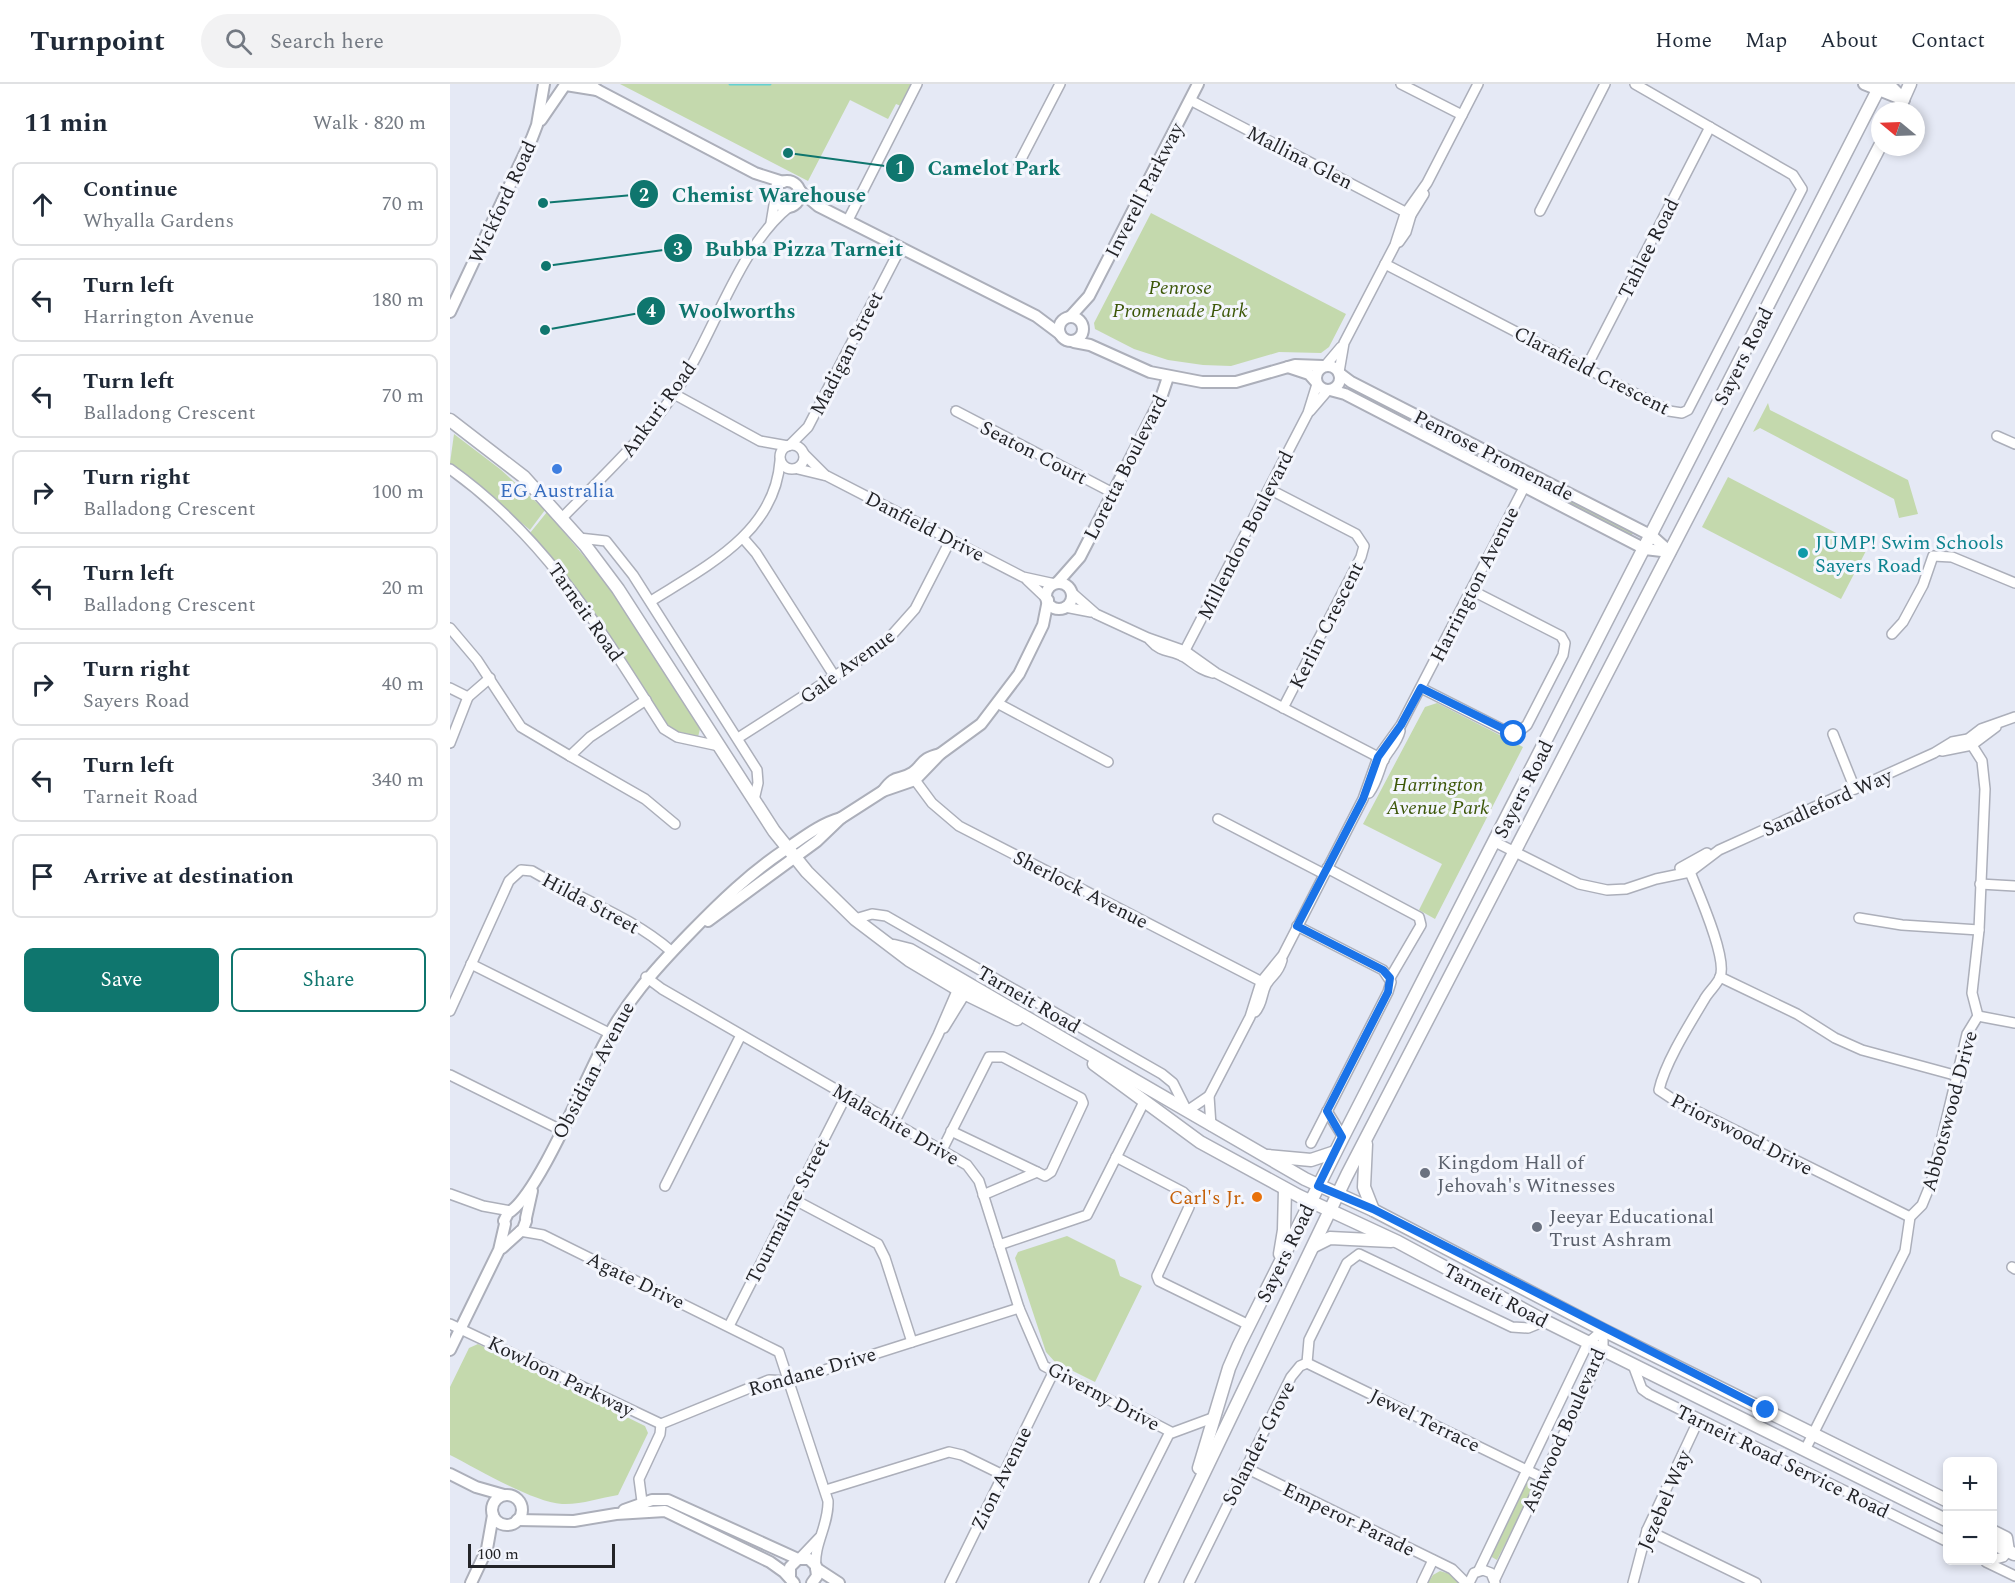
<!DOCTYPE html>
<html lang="en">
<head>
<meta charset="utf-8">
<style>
  body { margin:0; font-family:Spectral,serif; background:#f2f2f3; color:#1f2937 }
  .controls { position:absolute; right:18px; bottom:18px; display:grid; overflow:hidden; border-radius:9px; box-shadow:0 3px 9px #0003 }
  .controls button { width:54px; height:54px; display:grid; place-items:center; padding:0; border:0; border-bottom:2px solid #e0e1e3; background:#fff; color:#1f2937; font:30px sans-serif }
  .compass { position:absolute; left:1421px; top:18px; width:54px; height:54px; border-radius:50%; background:#fff; box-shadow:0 3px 9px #0003; rotate:289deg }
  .scale { position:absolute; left:18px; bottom:15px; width:147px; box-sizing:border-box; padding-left:6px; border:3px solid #232428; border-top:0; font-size:16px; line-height:21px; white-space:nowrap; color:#232428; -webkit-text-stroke:4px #f4f6fd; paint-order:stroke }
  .stop { position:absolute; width:18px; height:18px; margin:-14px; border:4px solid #1a73e8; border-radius:50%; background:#fff }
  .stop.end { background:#1a73e8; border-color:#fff; box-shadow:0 2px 6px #0008 }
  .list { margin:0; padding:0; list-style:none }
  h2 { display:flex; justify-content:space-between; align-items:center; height:78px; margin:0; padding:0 24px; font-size:26px }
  h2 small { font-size:20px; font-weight:400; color:#747a83 }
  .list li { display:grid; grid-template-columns:39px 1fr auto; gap:18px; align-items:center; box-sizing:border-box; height:84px; margin:0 12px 12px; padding:0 12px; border:2px solid #e0e1e3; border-radius:9px }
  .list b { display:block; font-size:22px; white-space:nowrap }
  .list p { margin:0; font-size:20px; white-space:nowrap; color:#747a83 }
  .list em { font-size:20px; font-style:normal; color:#747a83 }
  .actions { display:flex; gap:12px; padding:18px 24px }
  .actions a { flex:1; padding:14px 0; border:2px solid #0f766e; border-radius:9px; text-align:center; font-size:21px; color:#0f766e }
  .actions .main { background:#0f766e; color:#fff }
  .icon { flex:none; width:33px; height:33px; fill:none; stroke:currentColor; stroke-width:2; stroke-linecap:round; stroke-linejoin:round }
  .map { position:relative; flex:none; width:1565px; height:1499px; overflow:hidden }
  header { display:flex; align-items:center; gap:36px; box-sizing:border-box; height:84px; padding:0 30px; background:#fff; border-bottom:2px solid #e0e1e3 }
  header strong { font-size:28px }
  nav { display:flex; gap:33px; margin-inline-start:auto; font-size:21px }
  .search { width:420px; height:54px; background:#f2f2f3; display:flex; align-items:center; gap:15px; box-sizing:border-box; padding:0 21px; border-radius:33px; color:#747a83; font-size:22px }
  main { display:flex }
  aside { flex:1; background:#fff }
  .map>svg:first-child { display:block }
  .green { fill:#c4d9ad }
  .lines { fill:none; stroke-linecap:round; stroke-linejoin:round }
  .stream { stroke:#63d1d1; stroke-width:3 }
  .minor-casing { stroke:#acafba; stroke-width:12 }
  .tertiary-casing { stroke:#acafba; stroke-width:14 }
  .secondary-casing { stroke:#acafba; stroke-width:15 }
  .minor { stroke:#fff; stroke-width:9 }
  .tertiary { stroke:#fff; stroke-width:10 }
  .secondary { stroke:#fff; stroke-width:12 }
  .route { stroke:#1a73e8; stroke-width:8 }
  .shop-dot { fill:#3f7fe0; stroke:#f4f6fd; stroke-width:2 }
  .culture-dot { fill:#0f9aa8; stroke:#f4f6fd; stroke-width:2 }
  .worship-dot { fill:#6b7280; stroke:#f4f6fd; stroke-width:2 }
  .food-dot { fill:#e8710a; stroke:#f4f6fd; stroke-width:2 }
  .labels { text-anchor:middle; stroke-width:6; stroke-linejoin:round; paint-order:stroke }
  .street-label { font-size:20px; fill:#232428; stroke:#f4f6fd }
  .park-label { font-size:20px; font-style:italic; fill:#3c5708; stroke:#f4f6fd }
  .shop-label { font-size:20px; fill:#366cbe; stroke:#f4f6fd }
  .culture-label { font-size:20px; fill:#0d838f; stroke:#f4f6fd; text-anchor:start }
  .worship-label { font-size:20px; fill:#5b616d; stroke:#f4f6fd; text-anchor:start }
  .food-label { font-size:20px; fill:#c56008; stroke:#f4f6fd; text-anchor:end }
  .leader { fill:none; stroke:#0f766e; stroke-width:2 }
  .callout-dot { fill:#0f766e; stroke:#f4f6fd; stroke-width:2 }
  .mark-label { font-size:18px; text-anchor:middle; font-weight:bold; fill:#fff }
  .callout-label { font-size:21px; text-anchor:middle; font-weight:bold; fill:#0f766e; stroke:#f4f6fd; stroke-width:6; stroke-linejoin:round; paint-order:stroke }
</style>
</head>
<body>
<header>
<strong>Turnpoint</strong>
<div class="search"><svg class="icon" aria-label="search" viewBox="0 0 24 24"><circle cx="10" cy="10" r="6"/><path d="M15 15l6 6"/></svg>Search here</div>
<nav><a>Home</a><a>Map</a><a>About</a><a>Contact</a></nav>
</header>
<main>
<aside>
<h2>11 min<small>Walk · 820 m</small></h2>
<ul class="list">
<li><svg class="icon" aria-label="ahead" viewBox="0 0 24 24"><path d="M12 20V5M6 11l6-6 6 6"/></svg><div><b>Continue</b><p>Whyalla Gardens</p></div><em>70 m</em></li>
<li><svg class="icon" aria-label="left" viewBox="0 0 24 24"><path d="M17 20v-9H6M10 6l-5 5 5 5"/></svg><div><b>Turn left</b><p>Harrington Avenue</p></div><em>180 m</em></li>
<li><svg class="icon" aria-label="left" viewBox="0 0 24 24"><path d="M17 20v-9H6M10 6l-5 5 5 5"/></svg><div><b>Turn left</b><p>Balladong Crescent</p></div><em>70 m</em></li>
<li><svg class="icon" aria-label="right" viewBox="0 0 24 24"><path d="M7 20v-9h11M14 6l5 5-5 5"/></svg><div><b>Turn right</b><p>Balladong Crescent</p></div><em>100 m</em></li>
<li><svg class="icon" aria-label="left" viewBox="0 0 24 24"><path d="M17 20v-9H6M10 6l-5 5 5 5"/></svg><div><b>Turn left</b><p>Balladong Crescent</p></div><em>20 m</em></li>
<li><svg class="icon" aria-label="right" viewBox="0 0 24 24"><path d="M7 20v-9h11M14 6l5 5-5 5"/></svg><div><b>Turn right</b><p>Sayers Road</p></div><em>40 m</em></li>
<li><svg class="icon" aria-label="left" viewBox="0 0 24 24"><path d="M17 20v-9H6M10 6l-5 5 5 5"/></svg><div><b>Turn left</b><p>Tarneit Road</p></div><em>340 m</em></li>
<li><svg class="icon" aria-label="arrive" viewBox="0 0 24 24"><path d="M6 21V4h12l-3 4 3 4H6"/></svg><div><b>Arrive at destination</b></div></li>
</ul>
<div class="actions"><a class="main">Save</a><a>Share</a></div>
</aside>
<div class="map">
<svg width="1565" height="1499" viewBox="0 0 1565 1499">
  <rect width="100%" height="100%" fill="#e5e9f5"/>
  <g class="green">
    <path d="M170,0H463L451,22L446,20L438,35L400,16L358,97Z"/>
    <path d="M701,129L896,230L879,263L871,269L829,268L781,282L753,281L718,276L684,265L645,245L644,239Z"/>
    <path d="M900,302L1061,383L1057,391L898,307Z"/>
    <path d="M1318,319L1320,326L1458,396L1468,430L1449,434L1444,415L1310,344L1303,348Z"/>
    <path d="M4,350L50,385L95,426L80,446L0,379Z"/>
    <path d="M1278,393L1417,465L1391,515L1252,443Z"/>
    <path d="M1094,400L1184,446L1181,453L1090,408Z"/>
    <path d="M97,428L158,501L250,645L248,653L226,649L217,642L143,526L80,449Z"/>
    <path d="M987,619L1073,663L985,835L969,826L992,780L913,740L975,623Z"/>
    <path d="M617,1152L665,1176L670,1192L692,1202L645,1298L605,1278L596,1268L565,1174L568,1168Z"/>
    <path d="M28,1260L195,1342L198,1349L168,1411C150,1414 130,1421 112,1420C82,1418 28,1385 0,1371V1303L19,1264Z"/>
    <path d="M1080,1395L1085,1398L1084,1403L1047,1476L1040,1472L1076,1397Z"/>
    <path d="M990,1487L1000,1490L1013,1499H978L983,1491Z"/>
  </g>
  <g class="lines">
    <path class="stream" d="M280,0H320"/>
    <g class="minor-casing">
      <g id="minor">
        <path d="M951,0L1012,31"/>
        <path d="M740,16L961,131"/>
        <path d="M569,79L610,0"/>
        <path d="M1090,127L1155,0"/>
        <path d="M398,136L467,0"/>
        <path d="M321,139L325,115"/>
        <path d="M949,158L956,148L961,131L974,110"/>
        <path d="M935,180L1219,327L1232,329L1238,326L1352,105L1343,91L1185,0"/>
        <path d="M875,282L891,263"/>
        <path d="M1136,284L1260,43"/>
        <path d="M889,288L894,259L945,161L955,130L977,99L1028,0"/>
        <path d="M224,310L310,357L338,362"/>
        <path d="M506,327L663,409"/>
        <path d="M860,327L878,306"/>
        <path d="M1547,352L1565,360"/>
        <circle cx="342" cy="373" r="12"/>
        <path d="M340,361L358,343L451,163"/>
        <path d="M354,370L375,391"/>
        <path d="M0,385C97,454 151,547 214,645L227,653L269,662"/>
        <path d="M348,385L377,392L573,493L605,500"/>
        <path d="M819,405L906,450L914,462L911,473L833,624"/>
        <path d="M112,434C155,390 199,350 232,298C265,245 291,161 339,123"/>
        <path d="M129,454L156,457L183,491L307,686L308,699L304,716"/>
        <path d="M293,454L306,469L385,593"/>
        <path d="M577,496L597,515"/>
        <path d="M621,508L646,530L698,554L735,567L766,589L934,676"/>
        <path d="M201,517C255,483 325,449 330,377"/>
        <path d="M615,523L641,528"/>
        <path d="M0,544L27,576L71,643L120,672L140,653L196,616"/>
        <path d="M1442,550L1453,538L1473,501L1483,472L1502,473L1565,499"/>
        <path d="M700,556C712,570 721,565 734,573C745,580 750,586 763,589"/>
        <path d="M732,572L858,329L867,300"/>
        <path d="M0,604L18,613L40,594"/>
        <path d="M971,604L1058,648L1067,649L1077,641L1113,571L1115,559L1111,552L1021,506"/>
        <path d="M549,620L658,678"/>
        <path d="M1383,650L1405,705"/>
        <path d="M288,654L433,561L465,525L501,455"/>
        <path d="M0,659L18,613"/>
        <path d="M1492,667L1522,661L1546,643"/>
        <path d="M120,672L195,715L225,740"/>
        <path d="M462,692L482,719L509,742L816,900"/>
        <path d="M919,709C927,698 928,689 933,677C938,666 947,660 950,647"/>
        <path d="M768,735L874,790"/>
        <path d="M1045,758L1129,800L1157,806L1176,805L1206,795L1240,788L1269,766L1484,669L1502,658L1518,655L1531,645L1565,633"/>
        <path d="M1233,783L1240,788C1248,808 1278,875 1270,893C1267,901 1258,908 1254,916C1239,941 1215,979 1209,1006L1224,1016L1460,1133"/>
        <path d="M877,784L969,833L971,841L940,894"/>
        <path d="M1230,784L1257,769"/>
        <path d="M1530,800L1565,802"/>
        <path d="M1409,834L1452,841L1529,846"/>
        <path d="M405,835L422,830L436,832L712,990L723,999L737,1027L759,1012"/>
        <path d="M847,842L933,886L941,898L938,908L861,1059"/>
        <path d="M21,880L159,949"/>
        <path d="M196,893L212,905L517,1081L529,1097L569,1224L594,1282L721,1348"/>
        <path d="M1270,893L1347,930L1385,954L1412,966L1508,992"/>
        <path d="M0,927L59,797L71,786L82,787C127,814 181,832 221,867"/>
        <path d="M805,928C813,919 811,911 816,901C822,890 828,891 832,876"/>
        <path d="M1528,932L1565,939"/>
        <path d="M494,944L518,905"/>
        <path d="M0,991L111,1046"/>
        <path d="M877,1027L893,1053"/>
        <path d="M444,1039L488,951L510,900"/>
        <path d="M761,1042L759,1012L800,933L811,898L833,871L913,715L928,673L951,641L1081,390"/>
        <path d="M501,1047L587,1088"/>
        <path d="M492,1066L539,973H553L631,1014L633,1019L601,1088L595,1092L587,1088L533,1111"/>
        <path d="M666,1073L733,1108L739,1114V1123L707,1192L709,1197L799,1241"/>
        <path d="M215,1102L291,951"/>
        <path d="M0,1110L33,1122L61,1127"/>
        <path d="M343,1115L428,1160L435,1174L462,1258"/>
        <path d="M70,1147L93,1151L329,1268L378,1417C379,1441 363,1461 366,1484"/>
        <path d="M549,1161L637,1131L694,1018"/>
        <path d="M1562,1183L1565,1185"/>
        <path d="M0,1240L211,1340"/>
        <path d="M279,1242L396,1012"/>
        <path d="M857,1279L859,1256L897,1179L909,1170L1062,1243L1078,1244L1095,1237"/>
        <path d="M857,1279L1093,1394"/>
        <path d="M1183,1281L1192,1305L1199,1310L1498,1458"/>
        <path d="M1355,1366L1455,1167L1460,1133L1472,1121L1481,1099L1517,950L1528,932L1522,909L1529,846L1535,705L1532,677L1518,655"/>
        <path d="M796,1384L1002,1485L1016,1499"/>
        <path d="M376,1406L499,1368L512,1371L553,1391"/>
        <path d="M193,1425L189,1395L210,1350L211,1340L319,1296L340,1297L569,1224"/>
        <path d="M1197,1446L1306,1499"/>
        <path d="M350,1474L369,1454"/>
        <path d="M1542,1476L1553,1473L1558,1467"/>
        <path d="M1536,1478L1565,1492"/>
        <path d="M1029,1486L1138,1259L1153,1246"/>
        <path d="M1045,1495L1153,1267V1246"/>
        <path d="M500,1499L603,1289"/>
        <path d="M644,1499L719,1350L765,1333"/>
        <path d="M739,1499L841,1293L850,1282L857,1279"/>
        <path d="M972,1499L983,1476"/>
        <path d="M1019,1499L1024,1489L1033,1486L1041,1489L1045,1499"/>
        <path d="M1183,1499L1197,1446L1249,1335"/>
      </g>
    </g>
    <g class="tertiary-casing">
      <g id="tertiary">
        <path d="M140,0L147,6L305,89L333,98"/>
        <path d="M1414,0L1454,16"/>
        <path d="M1439,0L1452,13"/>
        <path d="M116,1L147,6"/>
        <path d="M91,36L115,1"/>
        <circle cx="337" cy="110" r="13"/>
        <path d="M349,106L368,122L586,232L610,250"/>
        <path d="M0,228L82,54L87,41L94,0"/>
        <circle cx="621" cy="245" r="12"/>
        <path d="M620,233L639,212L748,0"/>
        <path d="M624,258L640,261L700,288L752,298H786L845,281L873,282"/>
        <circle cx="878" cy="294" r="12"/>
        <path d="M838,283L859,290L866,298"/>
        <path d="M889,289L901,298L1202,452L1220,468"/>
        <path d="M880,306L895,310L1195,465L1220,468"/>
        <path d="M607,499L630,473L710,317L718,293"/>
        <circle cx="609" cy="512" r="13"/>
        <path d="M433,707C446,689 448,698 462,689C475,680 469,675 490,670"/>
        <path d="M258,837L367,757L391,734L433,707L465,696L490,670L531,640L569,590L593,541L598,516"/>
        <path d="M76,1134L82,1107"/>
        <path d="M54,1137L58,1129C87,1113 134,998 152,964C175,918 205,885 240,849C270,818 300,789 336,765C354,753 370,740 391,734"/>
        <path d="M52,1164L73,1145L76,1137"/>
        <path d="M0,1266L49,1166L55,1140"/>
        <path d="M0,1390L26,1403L54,1411"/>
        <circle cx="57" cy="1426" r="15"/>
        <path d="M174,1426L202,1416H218L348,1475"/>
        <path d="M67,1436L124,1437L166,1430L215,1427L320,1478L334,1488L344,1499"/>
        <path d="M366,1484L389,1499"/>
        <path d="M340,1493V1483L348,1475H359L366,1482"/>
        <path d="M21,1499L37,1465L43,1431"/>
        <path d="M362,1499L367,1492L366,1484"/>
      </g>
    </g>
    <g class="secondary-casing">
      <g id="secondary">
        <path d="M1448,27L1460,0"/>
        <path d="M0,336L74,393L135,461L168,505L324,747L357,788L405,835L459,876L516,910L567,935"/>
        <path d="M444,862L460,866L855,1095L923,1126L1153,1246L1498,1417"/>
        <path d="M644,980L750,1058L849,1112L948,1158L1095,1237L1498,1437"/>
        <path d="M916,1060L914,1103L923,1126"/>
        <path d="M818,1072L861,1076L885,1068"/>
        <path d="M864,1162L880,1154L941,1157"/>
        <path d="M830,1170L834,1146L835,1105"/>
        <path d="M749,1384L779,1284L789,1261L893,1053L1431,0"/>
        <path d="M1542,1447L1556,1454L1558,1467"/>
        <path d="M1542,1459L1564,1470"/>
        <path d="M701,1499L897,1091L1430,62"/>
      </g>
    </g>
    <use href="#minor" class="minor"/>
    <use href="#tertiary" class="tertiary"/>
    <use href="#secondary" class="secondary"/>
  </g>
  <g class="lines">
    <path class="route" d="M1064,650L971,604L951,641L928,673L913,715L847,842L933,886L940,894L938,908L877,1027L892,1053L868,1102L923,1125L1316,1326"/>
  </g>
  <circle class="shop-dot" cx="107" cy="385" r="6"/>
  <circle class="culture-dot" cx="1353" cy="469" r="6"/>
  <g class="worship-dot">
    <circle cx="975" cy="1089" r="6"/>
    <circle cx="1087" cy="1143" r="6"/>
  </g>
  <circle class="food-dot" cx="807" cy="1113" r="6"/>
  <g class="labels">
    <g class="street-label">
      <text transform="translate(850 73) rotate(27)" y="7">Mallina Glen</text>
      <text transform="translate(694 106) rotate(-63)" y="7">Inverell Parkway</text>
      <text transform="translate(52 118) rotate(-65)" y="7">Wickford Road</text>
      <text transform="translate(1198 164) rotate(-63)" y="7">Tahlee Road</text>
      <text transform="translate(396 269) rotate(-63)" y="7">Madigan Street</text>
      <text transform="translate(1293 272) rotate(-63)" y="7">Sayers Road</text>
      <text transform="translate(1142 286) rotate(27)" y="7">Clarafield Crescent</text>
      <text transform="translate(208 325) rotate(-54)" y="7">Ankuri Road</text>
      <text transform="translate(584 368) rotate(27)" y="7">Seaton Court</text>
      <text transform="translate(1044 371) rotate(27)" y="7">Penrose Promenade</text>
      <text transform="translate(675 383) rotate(-63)" y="7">Loretta Boulevard</text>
      <text transform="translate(475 442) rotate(27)" y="7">Danfield Drive</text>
      <text transform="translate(795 451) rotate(-63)" y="7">Millendon Boulevard</text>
      <text transform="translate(1024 500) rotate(-63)" y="7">Harrington Avenue</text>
      <text transform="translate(136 528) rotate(55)" y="7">Tarneit Road</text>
      <text transform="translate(876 541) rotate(-63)" y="7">Kerlin Crescent</text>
      <text transform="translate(397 582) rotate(-36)" y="7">Gale Avenue</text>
      <text transform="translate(1073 705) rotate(-63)" y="7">Sayers Road</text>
      <text transform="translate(1377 718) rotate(-24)" y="7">Sandleford Way</text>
      <text transform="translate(631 805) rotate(27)" y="7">Sherlock Avenue</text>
      <text transform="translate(141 819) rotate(28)" y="7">Hilda Street</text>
      <text transform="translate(579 915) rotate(30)" y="7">Tarneit Road</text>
      <text transform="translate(143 986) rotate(-62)" y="7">Obsidian Avenue</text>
      <text transform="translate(1499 1027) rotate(-75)" y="7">Abbotswood Drive</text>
      <text transform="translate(446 1040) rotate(30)" y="7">Malachite Drive</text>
      <text transform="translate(1292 1050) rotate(27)" y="7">Priorswood Drive</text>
      <text transform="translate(337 1127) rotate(-63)" y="7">Tourmaline Street</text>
      <text transform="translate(835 1169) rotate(-64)" y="7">Sayers Road</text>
      <text transform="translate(186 1196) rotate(26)" y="7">Agate Drive</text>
      <text transform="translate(1046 1211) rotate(28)" y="7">Tarneit Road</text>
      <text transform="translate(362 1287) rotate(-16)" y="7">Rondane Drive</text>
      <text transform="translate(111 1292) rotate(26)" y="7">Kowloon Parkway</text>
      <text transform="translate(654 1312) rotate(28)" y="7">Giverny Drive</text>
      <text transform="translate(975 1336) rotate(26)" y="7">Jewel Terrace</text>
      <text transform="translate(1113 1346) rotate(-66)" y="7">Ashwood Boulevard</text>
      <text transform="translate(808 1359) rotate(-63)" y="7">Solander Grove</text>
      <text transform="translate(1333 1377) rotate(26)" y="7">Tarneit Road Service Road</text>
      <text transform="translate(551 1394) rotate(-64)" y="7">Zion Avenue</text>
      <text transform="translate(1214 1416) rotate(-67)" y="7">Jezebel Way</text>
      <text transform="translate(899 1435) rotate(26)" y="7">Emperor Parade</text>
    </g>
    <g class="park-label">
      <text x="730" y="210">Penrose<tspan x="730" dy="23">Promenade Park</tspan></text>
      <text x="988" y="707">Harrington<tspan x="988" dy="23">Avenue Park</tspan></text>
    </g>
    <g class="shop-label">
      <text x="107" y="413">EG Australia</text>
    </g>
    <g class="culture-label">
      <text x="1365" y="465">JUMP! Swim Schools<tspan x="1365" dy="23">Sayers Road</tspan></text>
    </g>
    <g class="worship-label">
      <text x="987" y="1085">Kingdom Hall of<tspan x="987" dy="23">Jehovah's Witnesses</tspan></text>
      <text x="1099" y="1139">Jeeyar Educational<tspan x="1099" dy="23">Trust Ashram</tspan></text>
    </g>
    <g class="food-label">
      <text x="795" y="1120">Carl's Jr.</text>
    </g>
  </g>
  <path class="leader" d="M338 69L450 84M93 119L194 110M96 182L228 164M95 246L201 227"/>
  <g class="callout-dot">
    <circle cx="338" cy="69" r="6"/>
    <circle cx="93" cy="119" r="6"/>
    <circle cx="96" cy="182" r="6"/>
    <circle cx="95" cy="246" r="6"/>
    <circle cx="450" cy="84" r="15"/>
    <circle cx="194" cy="110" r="15"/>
    <circle cx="228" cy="164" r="15"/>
    <circle cx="201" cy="227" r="15"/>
  </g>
  <g class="mark-label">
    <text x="450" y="90">1</text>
    <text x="194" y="117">2</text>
    <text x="228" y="171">3</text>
    <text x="201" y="233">4</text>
  </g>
  <g class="callout-label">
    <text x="544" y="91">Camelot Park</text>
    <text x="319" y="118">Chemist Warehouse</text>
    <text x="354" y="172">Bubba Pizza Tarneit</text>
    <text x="287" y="234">Woolworths</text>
  </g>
</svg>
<div class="controls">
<button>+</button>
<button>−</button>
</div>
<svg class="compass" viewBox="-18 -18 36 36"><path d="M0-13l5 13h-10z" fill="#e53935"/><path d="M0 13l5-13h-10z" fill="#747a83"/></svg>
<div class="scale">100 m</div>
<div class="stop" style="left:1064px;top:650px"></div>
<div class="stop end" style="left:1316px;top:1326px"></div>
</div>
</main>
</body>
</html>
